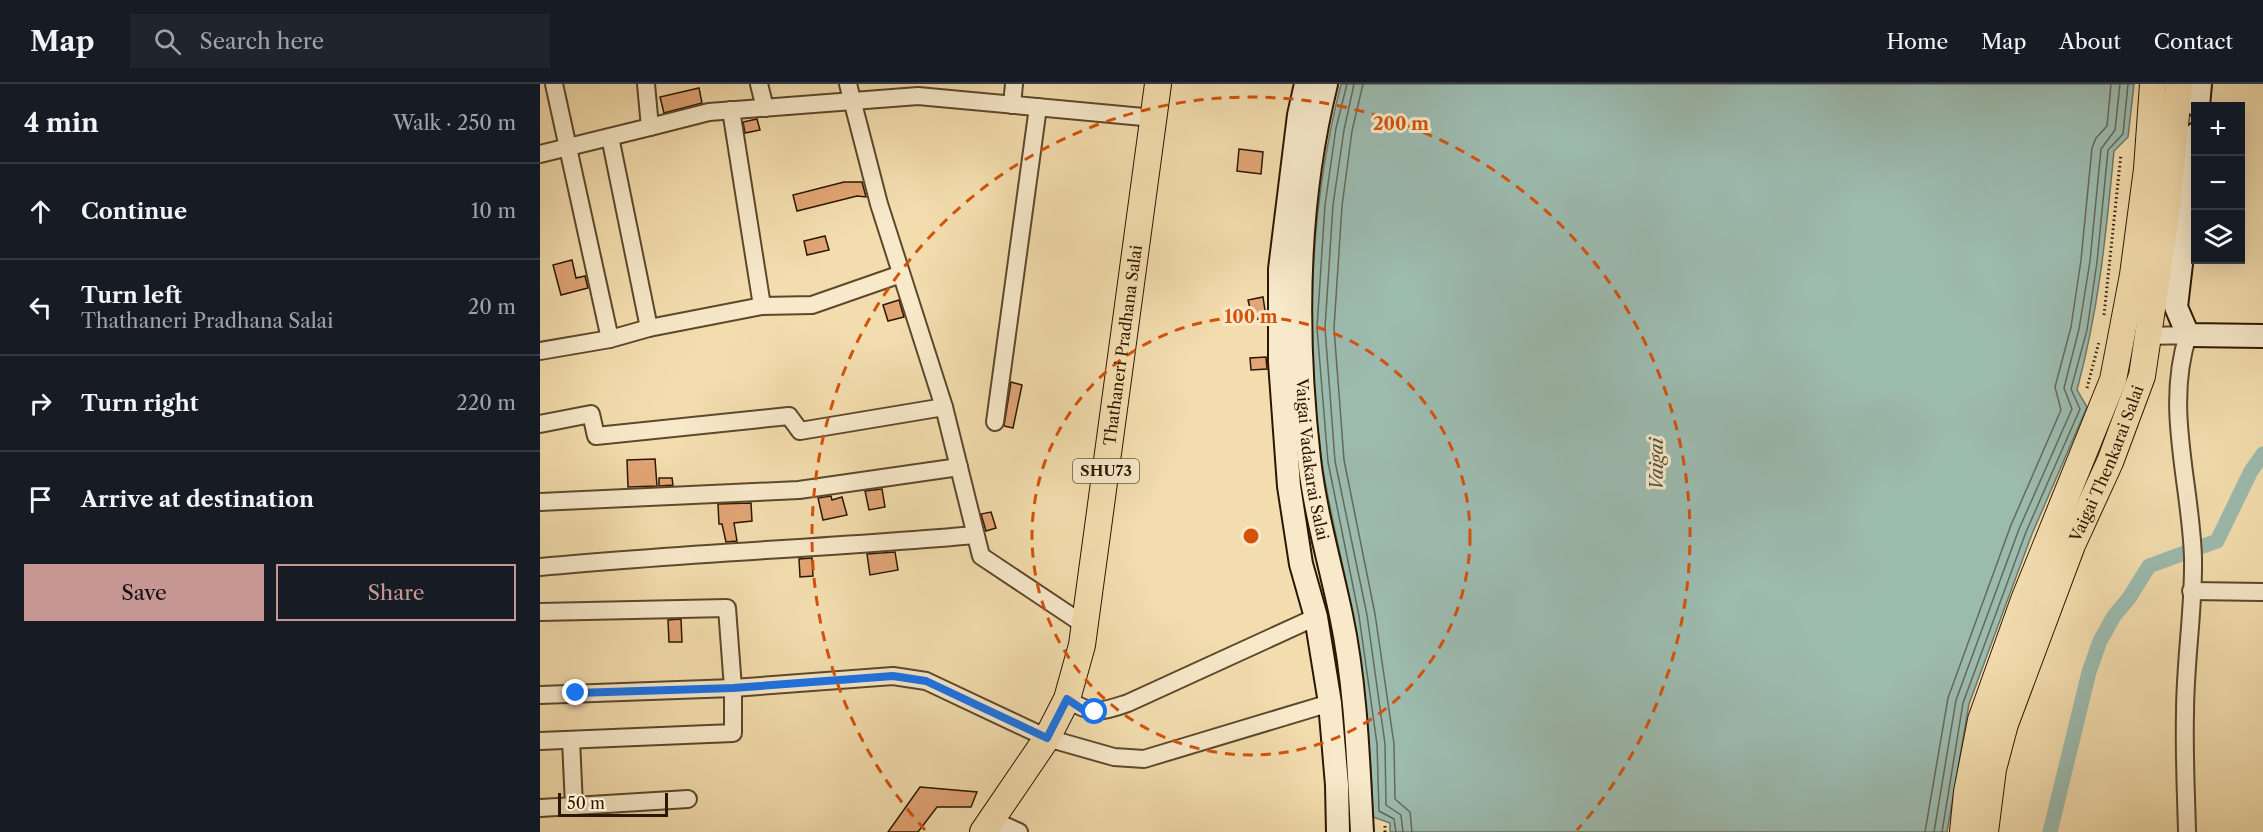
<!DOCTYPE html>
<html lang="en">
<head>
<meta charset="utf-8">
<style>
  body { margin:0; font-family:"Libre Caslon Text",serif; background:#20242c; color:#f1f3f6 }
  .controls { position:absolute; right:18px; top:18px; display:grid; overflow:hidden; border-radius:0px; box-shadow:0 6px 24px #0002 }
  .controls button { width:54px; height:54px; display:grid; place-items:center; padding:0; border:0; border-bottom:2px solid #363941; background:#171b24; color:#f1f3f6; font:30px sans-serif }
  .scale { position:absolute; left:18px; bottom:15px; width:110px; box-sizing:border-box; padding-left:6px; border:3px solid #2b1700; border-top:0; font-size:16px; line-height:21px; white-space:nowrap; color:#2b1700; -webkit-text-stroke:4px #f7e9ca; paint-order:stroke }
  .stop { position:absolute; width:18px; height:18px; margin:-14px; border:4px solid #1a73e8; border-radius:50%; background:#fff }
  .stop.end { background:#1a73e8; border-color:#fff; box-shadow:0 2px 6px #0008 }
  .list { margin:0; padding:0; list-style:none }
  h2 { display:flex; justify-content:space-between; align-items:center; height:78px; margin:0; padding:0 24px; font-size:26px }
  h2 small { font-size:20px; font-weight:400; color:#9ea1a6 }
  .list li { display:grid; grid-template-columns:39px 1fr auto; gap:18px; align-items:center; box-sizing:border-box; height:96px; padding:0 24px; border-top:2px solid #363941 }
  .list b { display:block; font-size:22px; white-space:nowrap }
  .list p { margin:0; font-size:20px; white-space:nowrap; color:#9ea1a6 }
  .list em { font-size:20px; font-style:normal; color:#9ea1a6 }
  .actions { display:flex; gap:12px; padding:18px 24px }
  .actions a { flex:1; padding:14px 0; border:2px solid #c59692; border-radius:0px; text-align:center; font-size:21px; color:#c59692 }
  .actions .main { background:#c59692; color:#111 }
  .icon { flex:none; width:33px; height:33px; fill:none; stroke:currentColor; stroke-width:2; stroke-linecap:round; stroke-linejoin:round }
  .map { position:relative; flex:none; width:1723px; height:748px; overflow:hidden }
  header { display:flex; align-items:center; gap:36px; box-sizing:border-box; height:84px; padding:0 30px; background:#171b24; border-bottom:2px solid #363941 }
  header strong { font-size:28px }
  nav { display:flex; gap:33px; margin-inline-start:auto; font-size:21px }
  .search { width:420px; height:54px; background:#20242c; display:flex; align-items:center; gap:15px; box-sizing:border-box; padding:0 21px; border-radius:0px; color:#9ea1a6; font-size:22px }
  main { display:flex }
  aside { flex:1; background:#171b24 }
  .map>svg:first-child { display:block }
  .water { fill:#9cbbaf; stroke:#6f7969; stroke-width:1.5 }
  .lines { fill:none; stroke-linecap:round; stroke-linejoin:round }
  .shore { stroke:#646958; stroke-width:1.5 }
  .canal { stroke:#9cbbaf; stroke-width:15 }
  .building { fill:#e2a576; stroke:#2b1700; stroke-width:1.5 }
  .street-casing { stroke:#5d482c; stroke-width:20 }
  .secondary-casing { stroke:#2b1700; stroke-width:26 }
  .primary-casing { stroke:#2b1700; stroke-width:28 }
  .path { stroke:#2b1700; stroke-width:3; stroke-dasharray:1.5 3; stroke-linecap:butt }
  .street { stroke:#f7e9ca; stroke-width:16 }
  .secondary { stroke:#f7e9ca; stroke-width:22 }
  .primary { stroke:#f3ddae; stroke-width:26 }
  .route { stroke:#1a73e8; stroke-width:8 }
  .ring { fill:none; stroke:#d5520b; stroke-width:3; stroke-dasharray:10 8 }
  .labels { text-anchor:middle; stroke-width:6; stroke-linejoin:round; paint-order:stroke }
  .shield { fill:#f7e9ca; stroke:#68563d; stroke-width:1.5 }
  .shield-label { font-size:15px; font-weight:bold; fill:#2b1700 }
  .street-label { font-size:16px; fill:#2b1700; stroke:#f7e9ca }
  .water-label { font-size:18px; font-style:italic; fill:#53503d; stroke:#f7e9ca }
  .centre { fill:#d5520b; stroke:#f7e9ca; stroke-width:3 }
  .ring-label { font-size:18px; text-anchor:middle; font-weight:bold; fill:#d5520b; stroke:#f7e9ca; stroke-width:6; stroke-linejoin:round; paint-order:stroke }
</style>
</head>
<body>
<header>
<strong>Map</strong>
<div class="search"><svg class="icon" aria-label="search" viewBox="0 0 24 24"><circle cx="10" cy="10" r="6"/><path d="M15 15l6 6"/></svg>Search here</div>
<nav><a>Home</a><a>Map</a><a>About</a><a>Contact</a></nav>
</header>
<main>
<aside>
<h2>4 min<small>Walk · 250 m</small></h2>
<ul class="list">
<li><svg class="icon" aria-label="ahead" viewBox="0 0 24 24"><path d="M12 20V5M6 11l6-6 6 6"/></svg><div><b>Continue</b></div><em>10 m</em></li>
<li><svg class="icon" aria-label="left" viewBox="0 0 24 24"><path d="M17 20v-9H6M10 6l-5 5 5 5"/></svg><div><b>Turn left</b><p>Thathaneri Pradhana Salai</p></div><em>20 m</em></li>
<li><svg class="icon" aria-label="right" viewBox="0 0 24 24"><path d="M7 20v-9h11M14 6l5 5-5 5"/></svg><div><b>Turn right</b></div><em>220 m</em></li>
<li><svg class="icon" aria-label="arrive" viewBox="0 0 24 24"><path d="M6 21V4h12l-3 4 3 4H6"/></svg><div><b>Arrive at destination</b></div></li>
</ul>
<div class="actions"><a class="main">Save</a><a>Share</a></div>
</aside>
<div class="map">
<svg width="1723" height="748" viewBox="0 0 1723 748">
  <rect width="100%" height="100%" fill="#f3ddae"/>
  <filter id="stains"><feTurbulence type="fractalNoise" baseFrequency=".00333" numOctaves="4"/><feColorMatrix values="0 0 0 0 .2 0 0 0 0 .09 0 0 0 0 .02 0 0 0 .5 -.17"/></filter>
  <radialGradient id="worn" r=".72"><stop offset=".6" stop-color="#630" stop-opacity="0"/><stop offset="1" stop-color="#630" stop-opacity=".3"/></radialGradient>
  <path class="water" d="M801,0H1594L1588,53L1574,67C1566,151 1559,224 1537,306L1547,323L1492,450L1429,620L1407,748H850V739L833,733C831,666 825,600 813,534C804,482 790,431 782,379C764,254 770,122 801,0Z"/>
  <g class="lines">
    <g class="shore">
      <path d="M807,0L796,44L785,121L777,244L788,378L819,532L837,660L839,727L854,735L856,748"/>
      <path d="M814,0L804,46L793,121L785,244L795,377L827,531L845,660L846,721L861,731L863,748"/>
      <path d="M823,0L812,47L802,122L794,244L804,376L835,530L854,660L855,715L870,728L872,748"/>
      <path d="M1385,748L1408,614L1471,441L1521,326L1515,303L1531,243L1541,176L1552,64L1556,54L1567,42L1571,0"/>
      <path d="M1394,748L1416,616L1479,445L1532,325L1524,304L1539,245L1550,177L1561,65L1575,46L1580,0"/>
      <path d="M1402,748L1423,619L1486,448L1540,325L1531,305L1547,246L1557,178L1568,66L1583,50L1588,0"/>
    </g>
    <path class="canal" d="M1510,748L1549,588L1560,557L1574,532L1589,514L1609,482L1677,457L1711,387L1723,370"/>
  </g>
  <g class="building">
    <path d="M159,4L162,19L124,29L120,13Z"/>
    <path d="M217,35L220,46L205,49L203,38Z"/>
    <path d="M699,65L723,68L721,90L697,87Z"/>
    <path d="M304,98H322L326,113L317,112L257,127L253,111Z"/>
    <path d="M285,152L289,166L267,171L264,157Z"/>
    <path d="M32,176L36,194L45,192L48,204L21,211L13,181Z"/>
    <path d="M723,213L726,233L713,236L708,216Z"/>
    <path d="M359,216L364,233L348,237L343,221Z"/>
    <path d="M726,273L727,285L711,286L710,274Z"/>
    <path d="M471,298L482,301L473,344L464,342Z"/>
    <path d="M115,375L117,402L88,403L87,376Z"/>
    <path d="M119,394H132L133,401L119,402Z"/>
    <path d="M342,405L345,423L329,426L325,407Z"/>
    <path d="M291,412L292,416L302,413L307,431L283,436L278,414Z"/>
    <path d="M211,419L212,437L194,439L197,457L186,458L182,440H179L178,420Z"/>
    <path d="M451,428L456,444L446,447L441,430Z"/>
    <path d="M355,468L358,486L330,491L327,470Z"/>
    <path d="M272,474L273,492L260,493L259,475Z"/>
    <path d="M141,535L142,558H129L128,536Z"/>
    <path d="M380,703L437,708L431,723H397L378,748H348Z"/>
  </g>
  <g class="lines">
    <g class="street-casing">
      <g id="street">
        <path d="M14,0L70,255L109,244"/>
        <path d="M219,0L225,24"/>
        <path d="M308,0L339,120L404,323"/>
        <path d="M472,21L474,0"/>
        <path d="M191,26L222,222L272,221L361,190"/>
        <path d="M110,43L169,28L378,12L614,34"/>
        <path d="M70,53L109,244L222,222"/>
        <path d="M0,70L110,43L106,0"/>
        <path d="M1608,252L1648,251C1624,324 1651,400 1653,474C1654,525 1645,577 1645,629C1644,669 1646,708 1647,748"/>
        <path d="M0,267L70,255"/>
        <path d="M455,338L498,23"/>
        <path d="M0,340L51,330L56,352L249,332L260,347L404,323L441,472L546,542"/>
        <path d="M0,418L259,406L419,383"/>
        <path d="M0,483C145,469 290,464 435,451"/>
        <path d="M1651,507L1723,508"/>
        <path d="M0,528L187,524L193,604V649L0,657"/>
        <path d="M0,611L193,604L353,592L386,597L507,654L574,673L604,675L790,619"/>
        <path d="M527,615C553,632 560,628 588,619L776,533"/>
        <path d="M34,722L148,715"/>
        <path d="M0,724L34,722L31,656"/>
        <path d="M452,736L479,748"/>
      </g>
    </g>
    <g class="secondary-casing">
      <g id="secondary">
        <path d="M766,0L759,31L740,185V278L749,402L761,480L776,533L790,619L797,701L798,748"/>
        <path id="s1" d="M786,0C756,121 755,252 769,375C775,428 790,479 801,531C816,602 818,676 822,748"/>
        <path d="M1658,22L1660,0"/>
        <path d="M1656,50L1636,223L1648,251L1723,252"/>
      </g>
    </g>
    <g class="primary-casing">
      <g id="primary">
        <path id="s2" d="M443,748L507,654L527,615L542,561L618,0"/>
        <path d="M1423,748L1427,708L1441,636L1484,516L1573,296L1593,191L1607,85L1613,0"/>
        <path id="s3" d="M1445,748L1453,685L1465,640L1532,461L1570,378L1602,292L1627,124L1639,0"/>
      </g>
    </g>
    <g class="path">
      <path d="M1564,231L1581,70"/>
      <path d="M1547,304L1559,258"/>
      <path d="M845,748V741"/>
    </g>
    <use href="#street" class="street"/>
    <use href="#secondary" class="secondary"/>
    <use href="#primary" class="primary"/>
  </g>
  <g class="lines">
    <path class="route" d="M36,609L193,604L353,592L386,597L507,654L527,615L545,627L555,628"/>
  </g>
  <g class="ring">
    <circle cx="711" cy="452" r="219"/>
    <path d="M385 746A439 439 0 1 1 1037 746"/>
  </g>
  <g class="labels">
    <rect class="shield" x="533" y="375" width="66" height="24" rx="4.5"/>
    <g class="shield-label">
      <text x="566" y="392">SHU73</text>
    </g>
    <g class="street-label">
      <text dy="6" stroke="none"><textPath href="#s2" startOffset="516">Thathaneri Pradhana Salai</textPath></text>
      <text dy="6" stroke="none"><textPath href="#s1" startOffset="378">Vaigai Vadakarai Salai</textPath></text>
      <text dy="6" stroke="none"><textPath href="#s3" startOffset="390">Vaigai Thenkarai Salai</textPath></text>
    </g>
    <g class="water-label">
      <text transform="translate(1117 380) rotate(-90)" y="6">Vaigai</text>
    </g>
  </g>
  <circle cx="711" cy="452" r="9" class="centre"/>
  <g class="ring-label">
    <text x="861" y="46">200 m</text>
    <text x="711" y="239">100 m</text>
  </g>
  <rect width="100%" height="100%" filter="url(#stains)"/>
  <rect width="100%" height="100%" fill="url(#worn)"/>
</svg>
<div class="controls">
<button>+</button>
<button>−</button>
<button><svg class="icon" aria-label="layers" viewBox="0 0 24 24"><path d="M12 4l9 5-9 5-9-5zM3 14l9 5 9-5"/></svg></button>
</div>
<div class="scale">50 m</div>
<div class="stop" style="left:555px;top:628px"></div>
<div class="stop end" style="left:36px;top:609px"></div>
</div>
</main>
</body>
</html>
